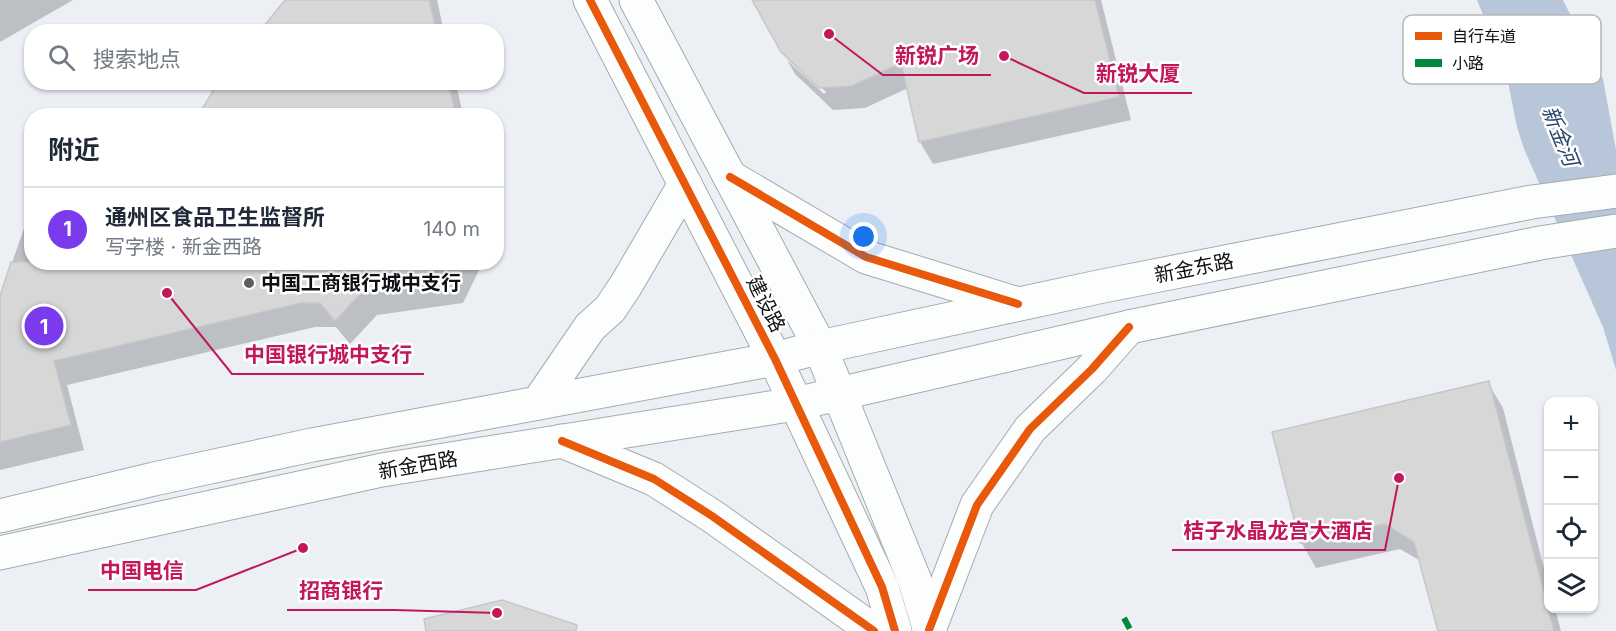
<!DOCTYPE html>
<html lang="zh">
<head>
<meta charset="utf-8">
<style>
  body { margin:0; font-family:Inter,"Noto Sans SC",sans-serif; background:#f6f6f7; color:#1f2937 }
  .controls { position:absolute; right:18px; bottom:18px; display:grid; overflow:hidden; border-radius:12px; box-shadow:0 2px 4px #0004 }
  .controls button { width:54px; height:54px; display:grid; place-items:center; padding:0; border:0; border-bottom:2px solid #e0e1e3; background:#fff; color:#1f2937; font:30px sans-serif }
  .you { position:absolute; left:864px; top:237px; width:21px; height:21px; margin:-15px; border:4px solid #fff; border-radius:50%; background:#1a73e8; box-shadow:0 0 0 9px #1a73e833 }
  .badge { display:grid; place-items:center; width:39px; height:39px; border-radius:50%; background:#7c3aed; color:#fff; font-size:20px; font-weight:700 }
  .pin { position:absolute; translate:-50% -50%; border:3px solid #fff; box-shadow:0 2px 6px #0006 }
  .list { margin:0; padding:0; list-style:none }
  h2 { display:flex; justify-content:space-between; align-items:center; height:78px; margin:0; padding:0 24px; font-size:26px }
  h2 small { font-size:20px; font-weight:400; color:#747a83 }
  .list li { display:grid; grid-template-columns:39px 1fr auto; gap:18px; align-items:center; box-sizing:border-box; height:84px; padding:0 24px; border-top:2px solid #e0e1e3 }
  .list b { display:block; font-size:22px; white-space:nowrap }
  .list p { margin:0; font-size:20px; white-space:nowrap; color:#747a83 }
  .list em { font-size:20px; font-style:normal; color:#747a83 }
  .icon { flex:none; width:33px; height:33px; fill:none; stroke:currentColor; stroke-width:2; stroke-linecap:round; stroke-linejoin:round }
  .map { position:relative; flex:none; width:1616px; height:631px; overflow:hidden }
  .search { position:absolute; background:#fff; box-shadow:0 2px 4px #0004; left:24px; top:24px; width:480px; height:66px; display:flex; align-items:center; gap:15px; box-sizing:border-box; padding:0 21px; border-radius:24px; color:#747a83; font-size:22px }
  .panel { position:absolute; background:#fff; box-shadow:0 2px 4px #0004; left:24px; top:108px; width:480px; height:162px; border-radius:24px }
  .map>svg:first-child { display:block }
  .water { fill:#b8c6d9 }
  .shadow { fill:#0003 }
  .building { fill:#d8d7d8; stroke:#c7c6c8; stroke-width:1.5 }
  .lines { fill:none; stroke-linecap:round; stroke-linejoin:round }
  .tertiary-casing { stroke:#a7aaae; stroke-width:35 }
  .secondary-casing { stroke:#a7aaae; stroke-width:35 }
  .tertiary { stroke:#fcfdfd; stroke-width:33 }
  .secondary { stroke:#fcfdfd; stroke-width:33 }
  .quiet { stroke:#00873e; stroke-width:6; stroke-dasharray:12 6; stroke-linecap:butt }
  .cycleway-casing { stroke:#fff; stroke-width:11 }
  .cycleway { stroke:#e8590c; stroke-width:8 }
  .poi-dot { fill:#5c5e62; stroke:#fff; stroke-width:2 }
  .labels { text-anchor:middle; stroke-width:5; stroke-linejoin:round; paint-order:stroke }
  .street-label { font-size:20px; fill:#0e1013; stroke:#fff }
  .poi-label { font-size:20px; font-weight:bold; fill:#0e1013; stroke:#fff; text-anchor:start }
  .water-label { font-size:21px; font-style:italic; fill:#294469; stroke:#fff }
  .key { fill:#fff; stroke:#b7b7b8; stroke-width:1.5 }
  .key-label { font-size:16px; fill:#0e1013 }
  .leader { fill:none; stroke:#c2185b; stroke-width:2 }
  .callout-dot { fill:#c2185b; stroke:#fff; stroke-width:2 }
  .callout-label { font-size:21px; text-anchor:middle; font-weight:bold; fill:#c2185b; stroke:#fff; stroke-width:5; stroke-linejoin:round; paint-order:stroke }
</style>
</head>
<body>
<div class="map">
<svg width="1616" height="631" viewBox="0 0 1616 631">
  <rect width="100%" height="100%" fill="#eceff4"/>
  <path class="water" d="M1477,0H1563L1603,79L1616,150V370L1603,327L1524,149L1517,127L1506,72Z"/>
  <g class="shadow">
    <path d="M0,0H73L0,42Z"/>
    <path d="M287,0H437L444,32H261Z"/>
    <path d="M754,0H1101L1131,120L933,164L920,142L908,88L865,108L833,110L795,74L787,60L824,94L826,92L782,51Z"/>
    <path d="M212,82H456L463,116H200L214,91Z"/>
    <path d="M496,186L504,219L496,234Z"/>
    <path d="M32,205V262H483L463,303L377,315L350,344L336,327H315L67,385L84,450L0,470V298Z"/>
    <path d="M1488,383L1503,408L1548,584V608H1555L1561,631H1440L1421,561L1400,549L1316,568L1301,542Z"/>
  </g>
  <g class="building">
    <path d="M285,0H429L437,32H259Z"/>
    <path d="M752,0H1095L1119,97L919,142L901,63L852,86L819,88L781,52Z"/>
    <path d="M218,82H448L456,116H198L213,91L212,89Z"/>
    <path d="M11,262H429L431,281L363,291L335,321L320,303H301L54,361L71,425L0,442V296Z"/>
    <path d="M1489,381L1554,631H1438L1414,542L1385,524L1300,543L1272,432Z"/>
    <path d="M502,600L577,625L576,631H426L424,619Z"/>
  </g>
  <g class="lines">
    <g class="tertiary-casing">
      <g id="tertiary">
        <path d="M590,0L775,359L882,587L895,631"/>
        <path d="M636,0L820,347L915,581L930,631"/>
        <path d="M730,177L866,257L1018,304"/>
        <path d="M538,403L590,327L610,309L626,285L685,184"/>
        <path d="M562,441L654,479L712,516L874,631"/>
        <path d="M929,630L977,505L1030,429L1092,369L1129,327"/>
      </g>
    </g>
    <g class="secondary-casing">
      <g id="secondary">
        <path d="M0,516L154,479L312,445L775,359L820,347L1103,286L1532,202L1616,191"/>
        <path d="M0,553L382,470L795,404L1129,327L1540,243L1616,231"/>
      </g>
    </g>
    <use href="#tertiary" class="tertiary"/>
    <use href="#secondary" class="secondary"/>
    <path class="quiet" d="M1124,618L1131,631"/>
    <g class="cycleway-casing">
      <g id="cycleway">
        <path d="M590,0L775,359L882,587L895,631"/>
        <path d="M730,177L866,257L1018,304"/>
        <path d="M562,441L654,479L712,516L874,631"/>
        <path d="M929,630L977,505L1030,429L1092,369L1129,327"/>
      </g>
    </g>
    <use href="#cycleway" class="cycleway"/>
  </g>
  <circle class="poi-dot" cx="249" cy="283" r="6"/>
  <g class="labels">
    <g class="street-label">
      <text transform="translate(1194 268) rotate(-11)" y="7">新金东路</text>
      <text transform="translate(766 304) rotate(63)" y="7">建设路</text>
      <text transform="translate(418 465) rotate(-10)" y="7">新金西路</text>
    </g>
    <g class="poi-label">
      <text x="261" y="290">中国工商银行城中支行</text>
    </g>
    <g class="water-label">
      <text transform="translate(1560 136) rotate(68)" y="7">新金河</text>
    </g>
  </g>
  <rect x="1403" y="15" width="198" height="69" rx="9" class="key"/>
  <rect x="1415" y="32" width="27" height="8" fill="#e8590c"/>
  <rect x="1415" y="59" width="27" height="8" fill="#00873e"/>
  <g class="key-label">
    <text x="1452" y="42">自行车道</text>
    <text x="1452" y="69">小路</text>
  </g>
  <path class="leader" d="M829 34L883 75H991M1004 56L1084 93H1192M167 293L232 374H424M1399 478L1385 550H1172M303 548L196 590H88M497 613L395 610H287"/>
  <g class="callout-dot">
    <circle cx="829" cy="34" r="6"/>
    <circle cx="1004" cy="56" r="6"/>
    <circle cx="167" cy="293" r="6"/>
    <circle cx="1399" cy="478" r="6"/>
    <circle cx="303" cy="548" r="6"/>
    <circle cx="497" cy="613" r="6"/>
  </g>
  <g class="callout-label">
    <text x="937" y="63">新锐广场</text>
    <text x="1138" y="81">新锐大厦</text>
    <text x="328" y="362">中国银行城中支行</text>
    <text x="1278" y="538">桔子水晶龙宫大酒店</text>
    <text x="142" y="578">中国电信</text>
    <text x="341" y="598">招商银行</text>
  </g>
</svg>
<div class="controls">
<button>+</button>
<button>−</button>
<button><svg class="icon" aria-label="locate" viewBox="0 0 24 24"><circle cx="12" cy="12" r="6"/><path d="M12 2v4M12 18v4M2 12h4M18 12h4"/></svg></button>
<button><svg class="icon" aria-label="layers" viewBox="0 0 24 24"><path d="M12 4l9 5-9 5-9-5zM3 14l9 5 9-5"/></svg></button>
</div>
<div class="you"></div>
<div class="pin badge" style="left:44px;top:326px">1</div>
<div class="search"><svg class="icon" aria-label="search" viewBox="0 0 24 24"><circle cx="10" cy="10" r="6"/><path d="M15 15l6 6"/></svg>搜索地点</div>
<section class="panel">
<h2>附近<small></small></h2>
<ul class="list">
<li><span class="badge">1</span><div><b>通州区食品卫生监督所</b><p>写字楼 · 新金西路</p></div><em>140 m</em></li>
</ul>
</section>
</div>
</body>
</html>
